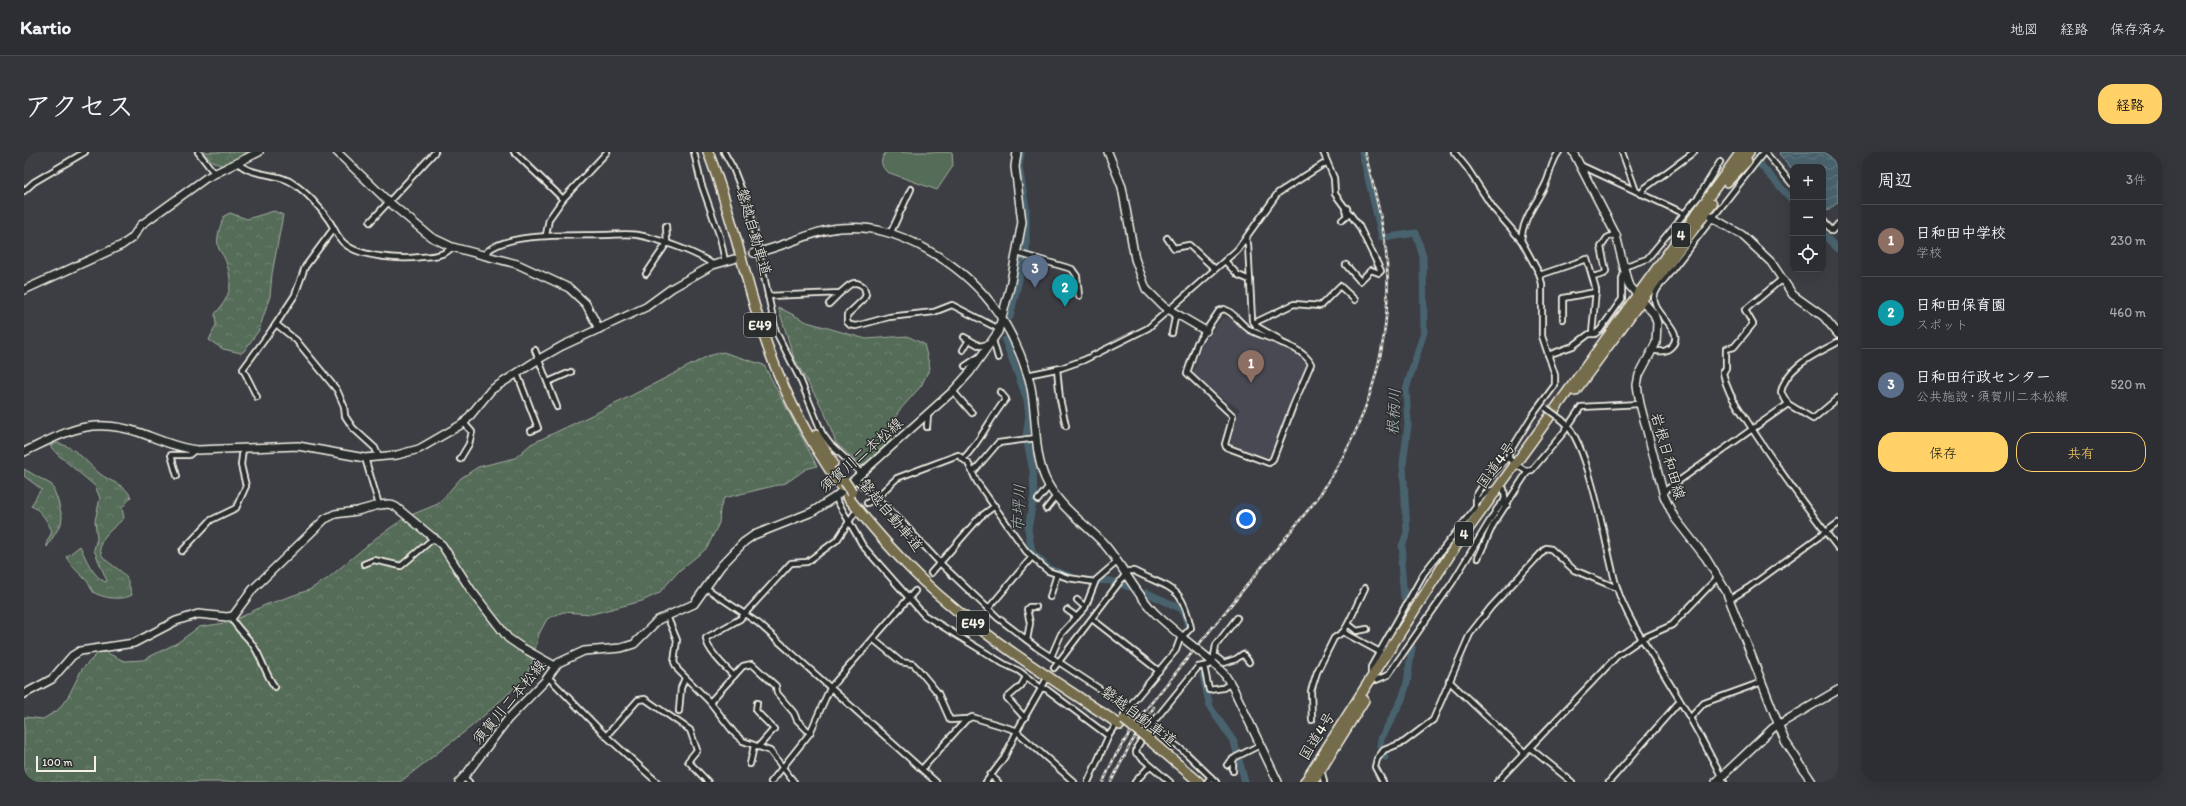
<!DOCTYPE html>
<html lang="ja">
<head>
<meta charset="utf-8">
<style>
  body { margin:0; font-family:Itim,"Klee One",sans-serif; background:#35363b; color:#f1f3f6 }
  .controls { position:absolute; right:12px; top:12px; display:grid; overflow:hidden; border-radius:8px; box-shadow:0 4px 16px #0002 }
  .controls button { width:36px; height:36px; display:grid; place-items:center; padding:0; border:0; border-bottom:1px solid #484a4e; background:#2d2e33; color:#f1f3f6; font:20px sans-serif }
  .scale { position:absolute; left:12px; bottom:10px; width:60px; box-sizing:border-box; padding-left:4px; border:2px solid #f4f1e8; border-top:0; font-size:11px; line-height:14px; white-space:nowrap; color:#f4f1e8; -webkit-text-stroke:3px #2a2d2e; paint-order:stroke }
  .you { position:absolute; left:1222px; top:367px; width:14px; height:14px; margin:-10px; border:3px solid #fff; border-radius:50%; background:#1a73e8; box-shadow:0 0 0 6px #1a73e833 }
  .badge { display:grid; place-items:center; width:26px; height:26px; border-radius:50%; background:#ffd166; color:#fff; font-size:13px; font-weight:700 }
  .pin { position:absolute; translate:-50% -33px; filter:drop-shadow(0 1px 2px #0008) }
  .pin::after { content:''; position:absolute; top:21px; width:14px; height:12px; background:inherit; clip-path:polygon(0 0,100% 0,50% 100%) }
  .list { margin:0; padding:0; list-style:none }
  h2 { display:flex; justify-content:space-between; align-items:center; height:52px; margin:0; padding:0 16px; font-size:17px }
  h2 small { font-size:13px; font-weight:400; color:#a7a8ac }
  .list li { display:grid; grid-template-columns:26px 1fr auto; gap:12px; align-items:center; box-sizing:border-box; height:72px; padding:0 16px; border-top:1px solid #484a4e }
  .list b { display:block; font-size:15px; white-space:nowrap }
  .list p { margin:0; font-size:13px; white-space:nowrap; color:#a7a8ac }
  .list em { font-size:13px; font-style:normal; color:#a7a8ac }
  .actions { display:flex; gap:8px; padding:12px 16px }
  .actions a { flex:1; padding:9px 0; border:1px solid #ffd166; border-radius:16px; text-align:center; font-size:14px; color:#ffd166 }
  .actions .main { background:#ffd166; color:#111 }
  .icon { flex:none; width:22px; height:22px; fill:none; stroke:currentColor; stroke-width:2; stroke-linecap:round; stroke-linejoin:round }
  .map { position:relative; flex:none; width:1814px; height:630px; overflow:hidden; border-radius:16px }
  header { display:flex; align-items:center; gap:24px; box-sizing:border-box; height:56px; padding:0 20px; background:#2d2e33; border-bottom:1px solid #484a4e }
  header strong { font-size:19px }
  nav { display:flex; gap:22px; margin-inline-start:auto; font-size:14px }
  .intro { display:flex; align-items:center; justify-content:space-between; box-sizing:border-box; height:96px; padding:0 24px }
  h1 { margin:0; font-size:28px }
  .button { padding:10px 18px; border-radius:16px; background:#ffd166; color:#111; font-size:14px; font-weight:700 }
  main { display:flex; gap:24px; padding:0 24px }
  aside { flex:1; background:#2d2e33; border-radius:16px; box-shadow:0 4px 16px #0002 }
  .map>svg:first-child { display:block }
  .built { fill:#484953 }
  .forest { fill:url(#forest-crowns); stroke:#a4aea0 }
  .pitch { fill:#546c59; stroke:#a4aea0 }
  .water { fill:url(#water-waves); stroke:#8d9c9f }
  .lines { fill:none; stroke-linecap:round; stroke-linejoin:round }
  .river { stroke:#49636e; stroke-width:7 }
  .street-tunnel { stroke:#58595d; stroke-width:4.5; stroke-dasharray:4.5 2; stroke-linecap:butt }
  .secondary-tunnel { stroke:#58595d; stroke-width:7; stroke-dasharray:7 3.5; stroke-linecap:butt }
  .street-casing { stroke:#f4f1e8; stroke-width:8 }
  .secondary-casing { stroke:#f4f1e8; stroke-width:10 }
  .highway-casing { stroke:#f4f1e8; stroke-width:12 }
  .street { stroke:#2a2d2e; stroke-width:4.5 }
  .secondary { stroke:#2a2d2e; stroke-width:7 }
  .highway { stroke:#746c4b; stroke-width:9 }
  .rail-casing { stroke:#f4f1e8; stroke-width:2.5 }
  .rail { stroke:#2a2d2e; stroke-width:1; stroke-dasharray:3; stroke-linecap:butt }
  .street-bridge-casing { stroke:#f4f1e8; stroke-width:8; stroke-linecap:butt }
  .secondary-bridge-casing { stroke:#f4f1e8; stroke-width:10; stroke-linecap:butt }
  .highway-bridge-casing { stroke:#f4f1e8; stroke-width:12; stroke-linecap:butt }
  .street-bridge { stroke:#2a2d2e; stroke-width:4.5 }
  .secondary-bridge { stroke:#2a2d2e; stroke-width:7 }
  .highway-bridge { stroke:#746c4b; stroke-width:9 }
  .labels { text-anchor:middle; stroke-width:3; stroke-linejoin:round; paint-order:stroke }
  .shield { fill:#2a2d2e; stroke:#b7b6b0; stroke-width:1 }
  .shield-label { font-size:14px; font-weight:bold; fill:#f4f1e8 }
  .street-label { font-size:15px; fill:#f4f1e8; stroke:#2a2d2e }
  .water-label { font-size:16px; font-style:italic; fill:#b0b8b7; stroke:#2a2d2e }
</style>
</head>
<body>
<header>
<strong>Kartio</strong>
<nav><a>地図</a><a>経路</a><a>保存済み</a></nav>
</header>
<div class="intro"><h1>アクセス</h1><a class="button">経路</a></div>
<main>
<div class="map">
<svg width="1814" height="630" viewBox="0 0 1814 630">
  <defs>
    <pattern id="forest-crowns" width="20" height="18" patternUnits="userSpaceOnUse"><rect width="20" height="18" fill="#546c59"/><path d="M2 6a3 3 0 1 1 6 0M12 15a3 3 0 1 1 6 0" fill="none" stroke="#6d8171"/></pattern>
    <pattern id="water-waves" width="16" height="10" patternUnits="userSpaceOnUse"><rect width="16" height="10" fill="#49636e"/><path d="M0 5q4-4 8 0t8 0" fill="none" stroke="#647a83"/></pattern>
  </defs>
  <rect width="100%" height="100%" fill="#3c3e44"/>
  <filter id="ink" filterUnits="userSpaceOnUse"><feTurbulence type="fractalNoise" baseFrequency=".025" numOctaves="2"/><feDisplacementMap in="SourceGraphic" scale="8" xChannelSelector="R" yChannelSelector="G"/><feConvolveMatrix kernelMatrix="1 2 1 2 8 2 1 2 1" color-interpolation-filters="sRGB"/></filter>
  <g filter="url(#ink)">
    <path class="built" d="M1198,166H1206L1224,181L1273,202L1282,213L1247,304L1244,306L1206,292L1216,257L1189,240L1169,222L1177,195Z"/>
    <g class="forest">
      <path d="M178,0H227L198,14L188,9Z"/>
      <path d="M250,59L259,63L248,122L246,144L235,178L220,199L217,201L199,197L185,188L192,173L191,162C208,143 210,129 200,105C198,102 195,98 194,94C192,85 197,72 200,64L206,61L223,67Z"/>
      <path d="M754,155L783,170L842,187L883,184L900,192L906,216L897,234L874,260L866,289L838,314L812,291L800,259L770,206Z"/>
      <path d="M699,200L740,213L793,314L782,317L762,331L700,346L696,357L695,371L683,396L656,418L635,441L618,449L568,462L539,460L523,467L515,482L508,510L500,528L448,574L376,630H0V565L19,567L34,558L45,543L58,517L77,498L100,509L119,508L153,491L175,475L207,470L241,453L285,438L303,427L352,386L382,365L414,352L437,326L454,315L491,306L507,292L593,251L684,204Z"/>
      <path d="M33,291C52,295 61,309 75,321C87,331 100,331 107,345L98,356L100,366C93,373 82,381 78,389C69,408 96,414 102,425C105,430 106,438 108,443C98,449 78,446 69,440C67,437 65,432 63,429C55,421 48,415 42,405L56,394C62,407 68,423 81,430L83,429L70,398L73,386L71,369L76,346L71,334L33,302L26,294Z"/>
      <path d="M0,317L28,333L34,349L38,365L37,372L23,395V389L28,380C25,371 16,357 7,354L17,337L0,324Z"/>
    </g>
    <path class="pitch" d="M862,0H928L929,14L913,38L863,20C856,13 856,8 862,0Z"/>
    <path class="water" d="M1757,0H1802L1814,14V50L1804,59L1799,53V15H1769V18L1755,2Z"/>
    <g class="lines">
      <g class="river">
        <path d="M1338,0L1358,85"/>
        <path d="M1725,0L1769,49"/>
        <path d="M1799,82L1814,97"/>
        <path d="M1365,85L1392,81L1399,105L1400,180L1382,237L1384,273L1379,312L1383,381L1378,394L1379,402L1377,411L1380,445"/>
        <path d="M986,165L1002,98V56L995,15L997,0"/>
        <path d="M981,188L1003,247L1005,263L1002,285L1009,319L1010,344L1004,377L1008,400L1025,417L1048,425"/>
        <path d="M1067,428L1087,429L1105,435"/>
        <path d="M1123,441L1158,457L1164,473"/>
        <path d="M1179,524L1186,555L1210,590L1221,630"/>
        <path d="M1361,605L1356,593L1357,587L1378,547L1383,531L1388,495"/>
      </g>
      <g class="street-tunnel">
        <path d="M833,359L843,351"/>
        <path d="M891,439L907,421"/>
      </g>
      <path class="secondary-tunnel" d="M712,106L730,101"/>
      <g class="street-casing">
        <g id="street">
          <path d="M174,0L191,22"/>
          <path d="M490,0L539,47L525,67L522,83"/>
          <path d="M670,0L677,31L696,85L701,109"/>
          <path d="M700,0L709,16L726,59L752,180L776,227L798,281L806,292L838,322"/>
          <path d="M1299,0L1310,26L1311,42L1335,74L1357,119L1355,121L1347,118L1336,129L1322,113"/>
          <path d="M1430,0L1443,16L1469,56L1497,88L1515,121L1518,132V184L1531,223V233L1508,264L1485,301V307L1491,311"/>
          <path d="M1598,0L1612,39"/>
          <path d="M1741,0L1769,33"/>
          <path d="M214,11C228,25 254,20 270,32C282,40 296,55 304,67C310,75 313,86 321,92C336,105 378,108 397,105C408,104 421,104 428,95"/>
          <path d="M1556,13L1659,61"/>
          <path d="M0,39L10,30L61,0"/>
          <path d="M1617,42L1621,36L1670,0"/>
          <path d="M539,47L583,0"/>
          <path d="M1318,68L1323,64L1321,58L1323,56"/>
          <path d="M1799,68L1808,79L1814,72"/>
          <path d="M346,70L411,0"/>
          <path d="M310,76L281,115L271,143L252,172L272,188L313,238L320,254L321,264L329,276L351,296L355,305"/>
          <path d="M867,80L887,37"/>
          <path d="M1143,86L1150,96L1165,93L1191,117"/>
          <path d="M1222,88L1224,92L1228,168L1231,172"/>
          <path d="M1497,88C1499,65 1513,51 1522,31C1527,20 1527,10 1535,0"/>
          <path d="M993,101L1048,117L1053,124L1055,144"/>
          <path d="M460,103C477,79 553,84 580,83C591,83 602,81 614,83C631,86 676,101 689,113"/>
          <path d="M1201,109L1214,123L1226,128"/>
          <path d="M1599,115L1623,107L1675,44L1696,10"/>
          <path d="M622,122L643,91L642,74"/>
          <path d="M1516,123L1563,107L1572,138L1568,181"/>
          <path d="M1569,125L1580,122L1582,119L1577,95L1583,86L1591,82"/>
          <path d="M1758,127L1721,158L1729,172L1710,195L1702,197V216L1699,221C1704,243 1712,251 1723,269C1751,313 1782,355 1814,396"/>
          <path d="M744,144L816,141C825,134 829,126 840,135L842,142L840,147L823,163V170L826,173L832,174L865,165L910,160L928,153L975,177"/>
          <path d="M805,152L816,141"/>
          <path d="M1200,157C1210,160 1216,172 1226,178C1243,187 1279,194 1287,212L1269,254L1249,307L1245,311L1202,295L1201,292L1209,264L1163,221L1173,191L1195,159Z"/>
          <path d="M1539,167V146L1572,140"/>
          <path d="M1148,181L1152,161"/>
          <path d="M940,185L956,194L967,191"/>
          <path d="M969,188L974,206"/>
          <path d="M1258,191L1255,187L1232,174V170L1270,152L1296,154L1316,134L1331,148"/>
          <path d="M511,198L533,255"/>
          <path d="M939,198L945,188"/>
          <path d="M1629,198C1635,200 1642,200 1647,195C1662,180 1634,165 1631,151C1629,145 1631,141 1634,136L1740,0"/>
          <path d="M1524,203L1549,194L1565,182H1571L1576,178L1598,147V127L1600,121"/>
          <path d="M941,214L956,204"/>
          <path d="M1033,217L1036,247L1042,274"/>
          <path d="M493,221L514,276L507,279"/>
          <path d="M1003,223L1037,216L1060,208L1124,176L1213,98L1254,41L1303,10"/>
          <path d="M524,230L547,220"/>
          <path d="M929,239L948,261"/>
          <path d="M233,245L219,217L252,172"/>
          <path d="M1764,252L1757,240C1762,214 1793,202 1814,190"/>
          <path d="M1538,268C1566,289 1582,400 1593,436C1603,467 1625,497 1641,524C1663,559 1682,594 1700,630"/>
          <path d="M903,275L904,262"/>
          <path d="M341,306L355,353"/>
          <path d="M436,307L445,292L448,280L440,271"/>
          <path d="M939,307C957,289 966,266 982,247L976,240"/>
          <path d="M1496,315L1502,319L1508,318L1540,280L1557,255L1616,252"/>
          <path d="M951,318L974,291L1013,286"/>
          <path d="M153,324L147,303H165L171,298"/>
          <path d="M832,328L878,370L916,411L974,466L1012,495L1100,553L1103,557L1100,563"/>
          <path d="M1639,340L1764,252L1789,267L1814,246"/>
          <path d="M811,345L839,394L900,463L980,512L995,519L1017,536L1022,537L1082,582L1085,583L1091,575"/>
          <path d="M1014,348L1025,334"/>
          <path d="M1453,350L1463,340L1472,337"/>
          <path d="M843,351L852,346L873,326L934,303L944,311L953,330L1002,399L1017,413L1024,419L1044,426L1071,430"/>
          <path d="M1479,351L1481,346L1480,337"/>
          <path d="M1022,357L1032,344"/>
          <path d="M158,399L187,368L212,356L222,334L217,313L219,296"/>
          <path d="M1454,406L1469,373L1504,319"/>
          <path d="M340,412L350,408L377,414L411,385"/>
          <path d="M907,421L956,365L971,354"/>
          <path d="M682,436L734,471L912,630"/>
          <path d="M1026,445L1033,422"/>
          <path d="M1053,448L1061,455"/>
          <path d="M1705,448L1724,436L1814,371"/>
          <path d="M964,457L1008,405"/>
          <path d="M1043,458L1053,465"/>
          <path d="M643,464L653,488L650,510L654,518L686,550L711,582L719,589L746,599L770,630"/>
          <path d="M207,465C212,476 222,483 229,493C238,506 241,522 251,535"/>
          <path d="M1068,467L1135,519"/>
          <path d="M1324,472L1333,479L1343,477"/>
          <path d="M1319,480L1356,500"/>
          <path d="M849,487L877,510L889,512L894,517L914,541L926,568L942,567"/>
          <path d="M1003,488L1006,471L1003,457L1005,455H1012"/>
          <path d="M1190,503L1200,511L1212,507L1219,502L1225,510"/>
          <path d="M1027,505L1037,482L1061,456L1072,428L1094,409"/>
          <path d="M1180,514L1185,538L1199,536L1207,531"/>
          <path d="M1030,516L1104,419H1110C1147,438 1157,431 1167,476L1156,487L1152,498L1103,557"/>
          <path d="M1347,523V515L1400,421L1452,355V344L1459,333L1484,305"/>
          <path d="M710,524C702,516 682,497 682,486L716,467L767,411L783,410L813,388L830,362"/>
          <path d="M524,525L582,584L633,630"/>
          <path d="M1352,528L1364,523L1428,431L1473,357L1477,352L1483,353"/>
          <path d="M1425,529L1501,601"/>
          <path d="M686,550L719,514L728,512L752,534L753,541L770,561L773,568L786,581"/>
          <path d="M733,551L732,559L750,577L734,595"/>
          <path d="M655,559L657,536L661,526"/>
          <path d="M1667,565L1680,551L1738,530"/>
          <path d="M1001,566L983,546L997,534L1002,525"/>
          <path d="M1288,568L1287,539L1293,520L1310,486L1319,480L1324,472L1341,436"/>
          <path d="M1127,573L1174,515L1185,513L1189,510L1192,493L1213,466"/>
          <path d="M582,584L614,548L621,547L666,578L673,598L664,609L684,630"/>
          <path d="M1506,596L1548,630"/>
          <path d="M726,612L730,594"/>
          <path d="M1203,613L1212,605L1236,593"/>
          <path d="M898,617L942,568L948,565L991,578L1050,630"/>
          <path d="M1297,617L1300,630"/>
          <path d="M1209,619V607"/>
          <path d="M966,623L974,630"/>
          <path d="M439,625L445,630"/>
          <path d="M747,630L786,581L806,536L891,439"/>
          <path d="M962,630L980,606L995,575L1022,528"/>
          <path d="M1064,630L1085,583"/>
          <path d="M1111,630L1126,614"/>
          <path d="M1146,630L1112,601L1113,595L1127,573L1163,602L1192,630"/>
          <path d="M1183,630L1187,625"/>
          <path d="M1359,630L1351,615L1353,607L1360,598L1380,590L1409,568L1446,482L1467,455L1522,396L1527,397L1550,418L1593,436"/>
          <path d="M1473,630L1594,503L1619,486L1648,473L1694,425"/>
          <path d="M1585,630L1656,549"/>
        </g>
      </g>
      <g class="secondary-casing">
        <g id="secondary">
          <path d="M313,0L365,50L407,85L428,95L493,112L545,136L562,152L575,177"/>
          <path d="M1084,0L1098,35L1111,107L1122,137L1139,154L1182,179"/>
          <path d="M1549,0L1592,83L1604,132L1630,162L1633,171L1632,191L1615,223L1613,233L1616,252L1640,344L1650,365L1682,406L1702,439L1761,589L1788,630"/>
          <path d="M1687,65L1718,83L1747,110L1769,143L1800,165L1814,182"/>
          <path d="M730,101C758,96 789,78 816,76C848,73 875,82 902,97C956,127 987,168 1005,227C1014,259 1008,295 1021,326C1034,355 1060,370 1081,393C1098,413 1110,438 1128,458C1137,468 1150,477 1160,487"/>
          <path d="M0,138L98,93L108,86L117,73L182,26L235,0"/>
          <path d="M0,300C44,279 67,264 117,281C136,288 154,296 174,298L274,294L341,306L373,303L395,297L440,271L467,238L515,207L538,194L622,155L648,136L689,113L710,107"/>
          <path d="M1185,507L1201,523L1209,536L1254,630"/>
          <path d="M0,542L28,527L48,504L56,499L110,491L152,469L174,462L203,465L209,464L229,437L301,367L311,362L333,359L355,353L365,352L372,355L418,393L447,438L484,486L497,495L531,514"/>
          <path d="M435,630L444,620L484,567L521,529L534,511L560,499L597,496L610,492L634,468L670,452L697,414L720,390L730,383L788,360L811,345L929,239L946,220L974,180L986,135L998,70L991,15L993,0"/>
          <path d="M1692,630L1749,576L1814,538"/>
        </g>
      </g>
      <g class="highway-casing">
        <g id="highway">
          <path d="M684,0C706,56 718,114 736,172C754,229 782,285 817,334"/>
          <path d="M1716,12L1725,0"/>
          <path d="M1703,30L1723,9"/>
          <path d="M1551,239L1688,52"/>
          <path d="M792,283L809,311"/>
          <path d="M823,344C846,373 871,402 898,428C957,484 1029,527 1096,573"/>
          <path d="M1123,586L1175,630"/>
          <path d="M1281,630L1427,401L1717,0"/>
          <path d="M1289,630L1340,548"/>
        </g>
      </g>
      <use href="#street" class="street"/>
      <use href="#secondary" class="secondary"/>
      <use href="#highway" class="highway"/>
      <g class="rail-casing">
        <g id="rail">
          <path d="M1079,630L1090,606L1115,566L1293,347C1341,278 1368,198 1363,113C1361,75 1350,37 1341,0"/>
          <path d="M1087,630L1106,593L1130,555"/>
        </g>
      </g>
      <use href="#rail" class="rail"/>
      <g class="street-bridge-casing">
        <path id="street-bridge" d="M1522,256L1538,268"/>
      </g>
      <g class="secondary-bridge-casing">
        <path id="secondary-bridge" d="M1160,487L1185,507"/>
      </g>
      <g class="highway-bridge-casing">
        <g id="highway-bridge">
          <path d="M821,330L828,340"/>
          <path d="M1100,568L1123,586"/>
        </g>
      </g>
      <use href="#street-bridge" class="street-bridge"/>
      <use href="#secondary-bridge" class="secondary-bridge"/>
      <use href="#highway-bridge" class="highway-bridge"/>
    </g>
  </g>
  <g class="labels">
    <g class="shield">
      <rect x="1648" y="71" width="18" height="24" rx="3"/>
      <rect x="720" y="161" width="32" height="24" rx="3"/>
      <rect x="1431" y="370" width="18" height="24" rx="3"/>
      <rect x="933" y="459" width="32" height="24" rx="3"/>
    </g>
    <g class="shield-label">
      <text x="1657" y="88">4</text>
      <text x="736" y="178">E49</text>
      <text x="1440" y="387">4</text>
      <text x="949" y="476">E49</text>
    </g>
    <g class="street-label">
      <text transform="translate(730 80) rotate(74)" y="5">磐越自動車道</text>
      <text transform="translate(837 303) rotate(-41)" y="5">須賀川二本松線</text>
      <text transform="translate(1644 304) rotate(74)" y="5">岩根日和田線</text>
      <text transform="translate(1472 313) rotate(-54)" y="5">国道4号</text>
      <text transform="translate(867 363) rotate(50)" y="5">磐越自動車道</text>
      <text transform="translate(485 550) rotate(-50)" y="5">須賀川二本松線</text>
      <text transform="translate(1115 564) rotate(37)" y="5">磐越自動車道</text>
      <text transform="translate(1293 584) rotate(-58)" y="5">国道4号</text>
    </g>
    <g class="water-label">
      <text transform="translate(1369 260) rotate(-87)" y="6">根柄川</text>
      <text transform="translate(994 356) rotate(-87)" y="6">市坪川</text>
    </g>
  </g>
</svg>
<div class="controls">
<button>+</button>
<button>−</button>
<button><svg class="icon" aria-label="locate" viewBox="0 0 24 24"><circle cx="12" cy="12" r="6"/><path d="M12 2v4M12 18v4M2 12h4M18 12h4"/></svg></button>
</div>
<div class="scale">100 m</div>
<div class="you"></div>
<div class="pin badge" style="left:1227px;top:231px;background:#8d6e63">1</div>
<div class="pin badge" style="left:1041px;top:155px;background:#0f9aa8">2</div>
<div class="pin badge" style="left:1011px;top:136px;background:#5c6f8a">3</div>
</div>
<aside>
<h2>周辺<small>3件</small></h2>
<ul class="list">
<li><span class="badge" style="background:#8d6e63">1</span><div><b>日和田中学校</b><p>学校</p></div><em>230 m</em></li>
<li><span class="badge" style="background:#0f9aa8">2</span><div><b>日和田保育園</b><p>スポット</p></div><em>460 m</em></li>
<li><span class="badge" style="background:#5c6f8a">3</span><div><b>日和田行政センター</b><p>公共施設 · 須賀川二本松線</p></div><em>520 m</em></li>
</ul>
<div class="actions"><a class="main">保存</a><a>共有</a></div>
</aside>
</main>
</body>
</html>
